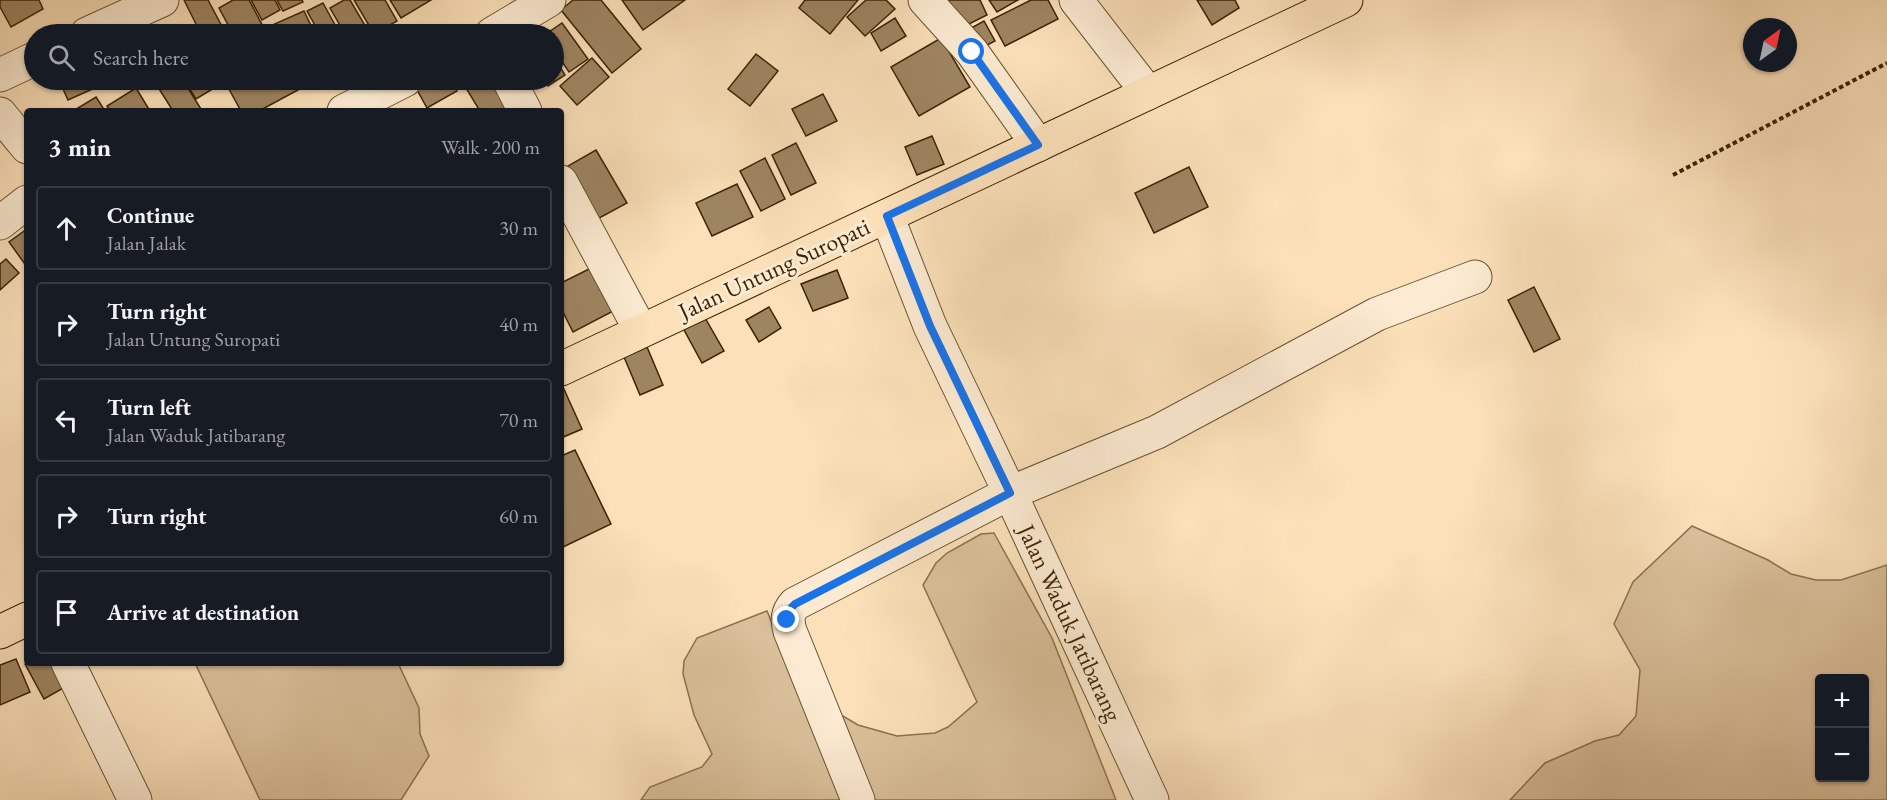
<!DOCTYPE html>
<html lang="en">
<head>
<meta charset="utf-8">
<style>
  body { margin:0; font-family:"EB Garamond",serif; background:#20242c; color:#f1f3f6 }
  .controls { position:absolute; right:18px; bottom:18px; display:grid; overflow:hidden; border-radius:6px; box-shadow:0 2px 4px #0004 }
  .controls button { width:54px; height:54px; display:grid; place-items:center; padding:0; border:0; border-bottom:2px solid #363941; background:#171b24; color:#f1f3f6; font:30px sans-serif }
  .compass { position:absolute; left:1743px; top:18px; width:54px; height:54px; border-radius:50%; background:#171b24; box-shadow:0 2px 4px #0004; rotate:33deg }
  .stop { position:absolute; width:18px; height:18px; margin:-14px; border:4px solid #1a73e8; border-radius:50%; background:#fff }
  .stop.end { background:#1a73e8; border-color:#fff; box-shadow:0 2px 6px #0008 }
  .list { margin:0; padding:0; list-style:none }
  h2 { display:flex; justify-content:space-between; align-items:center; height:78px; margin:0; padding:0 24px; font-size:26px }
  h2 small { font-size:20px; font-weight:400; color:#9ea1a6 }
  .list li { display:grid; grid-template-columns:39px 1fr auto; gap:18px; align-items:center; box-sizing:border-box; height:84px; margin:0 12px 12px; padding:0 12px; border:2px solid #363941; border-radius:6px }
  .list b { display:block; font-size:22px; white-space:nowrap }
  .list p { margin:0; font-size:20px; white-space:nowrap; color:#9ea1a6 }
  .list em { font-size:20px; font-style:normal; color:#9ea1a6 }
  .icon { flex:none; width:33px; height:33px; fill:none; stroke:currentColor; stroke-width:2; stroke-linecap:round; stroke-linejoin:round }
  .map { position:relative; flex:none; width:1887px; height:800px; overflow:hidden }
  .search { position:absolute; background:#171b24; box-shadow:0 2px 4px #0004; left:24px; top:24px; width:540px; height:66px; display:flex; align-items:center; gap:15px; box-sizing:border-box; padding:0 21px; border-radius:33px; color:#9ea1a6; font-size:22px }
  .panel { position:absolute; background:#171b24; box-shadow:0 2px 4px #0004; left:24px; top:108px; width:540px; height:558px; border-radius:6px }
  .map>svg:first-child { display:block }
  .green { fill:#dac09a; stroke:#8a724e; stroke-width:1.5; fill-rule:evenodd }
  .building { fill:#9e8562; stroke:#3a2303; stroke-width:1.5 }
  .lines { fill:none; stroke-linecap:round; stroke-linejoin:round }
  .minor-casing { stroke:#6a5230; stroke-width:35 }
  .major-casing { stroke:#3a2303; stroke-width:35 }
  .path { stroke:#3a2303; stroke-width:4; stroke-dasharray:4.5 3; stroke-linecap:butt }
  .minor { stroke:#fcebd2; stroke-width:33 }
  .major { stroke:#fbe0b9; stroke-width:33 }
  .route { stroke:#1a73e8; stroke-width:8 }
  .labels { text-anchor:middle; stroke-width:6; stroke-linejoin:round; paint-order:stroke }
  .street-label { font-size:24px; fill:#3a2303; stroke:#fcebd2 }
</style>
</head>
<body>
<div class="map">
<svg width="1887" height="800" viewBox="0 0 1887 800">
  <rect width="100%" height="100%" fill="#fbe0b9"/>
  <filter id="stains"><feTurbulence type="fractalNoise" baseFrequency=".00333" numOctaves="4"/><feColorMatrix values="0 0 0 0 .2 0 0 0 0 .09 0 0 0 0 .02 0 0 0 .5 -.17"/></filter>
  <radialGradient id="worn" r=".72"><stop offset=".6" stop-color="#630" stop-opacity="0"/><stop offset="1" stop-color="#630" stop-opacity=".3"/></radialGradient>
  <g class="green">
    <path d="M1692,526L1768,560L1791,574L1816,580H1841L1887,565V800H1510L1545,763L1595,741L1619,735L1636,716L1640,670L1614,624L1633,582ZM1820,678H1864V778H1820Z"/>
    <path d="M994,533L1052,638L1116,800H641L650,787L702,767L712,754L694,715L683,674L684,661L697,638L767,611L799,690L858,725L897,736L935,733L948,727L977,702L923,585L936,563L947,553L981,534Z"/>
    <path d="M195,663H398L419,708L420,734L429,756L401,800H260Z"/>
  </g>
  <g class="building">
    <path d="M0,0H39L43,9L11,27L0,7Z"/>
    <path d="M184,0H208L226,34H201Z"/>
    <path d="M233,0H249L267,34H233L219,8Z"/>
    <path d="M251,0H275L280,10L262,20Z"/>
    <path d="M277,0H302L303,2L283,11Z"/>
    <path d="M344,0H350L370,34H345L330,8Z"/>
    <path d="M354,0H385L397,21L374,34Z"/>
    <path d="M390,0H431L401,18Z"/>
    <path d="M573,0H601L641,49L612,73L561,10Z"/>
    <path d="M622,0H685L643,30Z"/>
    <path d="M805,0H858L830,34L799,8Z"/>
    <path d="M866,0H886L895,9L865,36L847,17Z"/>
    <path d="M947,0H980L987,15L961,28Z"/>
    <path d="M989,0H1018L997,12Z"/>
    <path d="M1031,0H1048L1058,19L1005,46L991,20Z"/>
    <path d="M1197,0H1235L1239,8L1212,25Z"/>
    <path d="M323,3L340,34H320L307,11Z"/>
    <path d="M304,11L315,34H274L270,26Z"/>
    <path d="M895,18L906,36L881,51L871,33Z"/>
    <path d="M141,21L149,34H120Z"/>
    <path d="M984,21L995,41L974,52L964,32Z"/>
    <path d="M562,23L588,59L569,72L554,50V34H546Z"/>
    <path d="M941,38L970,87L919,116L891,67Z"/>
    <path d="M756,54L778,71L750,106L728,89Z"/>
    <path d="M554,57L565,75L548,86L544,80H554Z"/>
    <path d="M592,58L609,77L577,105L560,86Z"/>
    <path d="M59,80H94L97,87L68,100Z"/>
    <path d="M125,80H142L129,87Z"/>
    <path d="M163,80H183L201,109L198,111H173L156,84Z"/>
    <path d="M184,80H218L221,84L196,99Z"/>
    <path d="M224,80H292L298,90L259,111H241Z"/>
    <path d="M430,80H451L457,91L427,108L416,88Z"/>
    <path d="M461,80H499L513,111H480Z"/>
    <path d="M136,88L150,111H110L107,106Z"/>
    <path d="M823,94L837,121L806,136L792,109Z"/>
    <path d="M96,97L105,111H73Z"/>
    <path d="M932,136L944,164L917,175L905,147Z"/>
    <path d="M796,143L816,183L791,195L772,155Z"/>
    <path d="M596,150L627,203L590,223L561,170Z"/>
    <path d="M765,158L785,199L761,211L740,171Z"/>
    <path d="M1189,167L1208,207L1154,233L1135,193Z"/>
    <path d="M737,184L753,217L712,236L696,203Z"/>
    <path d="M27,229V267L9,242Z"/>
    <path d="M6,259L19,273L0,290V264Z"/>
    <path d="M599,264L621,307L573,332L561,308V283Z"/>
    <path d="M837,270L848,298L813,311L801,284Z"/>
    <path d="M1534,287L1560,339L1534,352L1508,300Z"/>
    <path d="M769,307L781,328L759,342L746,320Z"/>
    <path d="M704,316L724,351L702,363L683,328Z"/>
    <path d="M647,347L663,385L640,395L624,357Z"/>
    <path d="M563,387L582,429L561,438V388Z"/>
    <path d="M575,450L611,524L561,548V456Z"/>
    <path d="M16,659L30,692L0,705V665Z"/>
    <path d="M27,663H65L74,682L44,699L25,664Z"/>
  </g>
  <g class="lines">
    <g class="minor-casing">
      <g id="minor">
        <path d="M925,0L972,52L1038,145"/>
        <path d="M1076,0L1148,93"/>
        <path d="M87,34L162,0"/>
        <path d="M492,34L549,0"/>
        <path d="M0,75L34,59"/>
        <path d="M509,80L525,111"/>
        <path d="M344,111L405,80"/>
        <path d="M0,114L27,147"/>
        <path d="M561,182L641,331"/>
        <path d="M887,216L930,326L1010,493L1152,800"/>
        <path d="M0,223L27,202"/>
        <path d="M68,663L135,800"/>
        <path d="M858,800L790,631C787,620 787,613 795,604L1010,493L1157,432L1377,314L1475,277"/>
      </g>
    </g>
    <g class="major-casing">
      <g id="major">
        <path d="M561,369L1346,0"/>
        <path d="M0,632L27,619"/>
      </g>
    </g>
    <path class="path" d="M1673,175L1887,63"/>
    <use href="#minor" class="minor"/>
    <use href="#major" class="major"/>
  </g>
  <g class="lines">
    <path class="route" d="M787,620L791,608L795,604L1010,493L930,326L887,216L1038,145L972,52"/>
  </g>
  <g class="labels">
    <g class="street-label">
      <text transform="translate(774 269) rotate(-25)" y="8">Jalan Untung Suropati</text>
      <text transform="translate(1070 623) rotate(65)" y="8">Jalan Waduk Jatibarang</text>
    </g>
  </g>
  <rect width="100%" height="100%" filter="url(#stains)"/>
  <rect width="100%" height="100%" fill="url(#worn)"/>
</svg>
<div class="controls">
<button>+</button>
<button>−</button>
</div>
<svg class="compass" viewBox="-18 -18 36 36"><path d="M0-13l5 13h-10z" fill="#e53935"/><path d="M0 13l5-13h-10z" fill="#9ea1a6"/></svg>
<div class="stop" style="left:972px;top:52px"></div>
<div class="stop end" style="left:787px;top:620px"></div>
<div class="search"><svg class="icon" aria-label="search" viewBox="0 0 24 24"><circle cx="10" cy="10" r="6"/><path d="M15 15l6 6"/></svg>Search here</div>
<section class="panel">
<h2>3 min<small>Walk · 200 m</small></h2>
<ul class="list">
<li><svg class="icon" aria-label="ahead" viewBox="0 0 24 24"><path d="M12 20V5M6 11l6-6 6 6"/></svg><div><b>Continue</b><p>Jalan Jalak</p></div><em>30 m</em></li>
<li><svg class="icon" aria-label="right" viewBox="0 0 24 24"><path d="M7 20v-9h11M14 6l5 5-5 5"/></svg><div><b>Turn right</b><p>Jalan Untung Suropati</p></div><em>40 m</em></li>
<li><svg class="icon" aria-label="left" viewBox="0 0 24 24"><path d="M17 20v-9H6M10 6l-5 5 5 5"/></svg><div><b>Turn left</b><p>Jalan Waduk Jatibarang</p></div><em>70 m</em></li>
<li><svg class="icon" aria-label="right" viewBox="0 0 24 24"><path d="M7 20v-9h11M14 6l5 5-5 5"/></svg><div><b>Turn right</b></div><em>60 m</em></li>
<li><svg class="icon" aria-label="arrive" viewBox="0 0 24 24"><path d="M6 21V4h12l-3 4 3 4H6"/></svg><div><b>Arrive at destination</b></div></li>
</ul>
</section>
</div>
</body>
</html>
